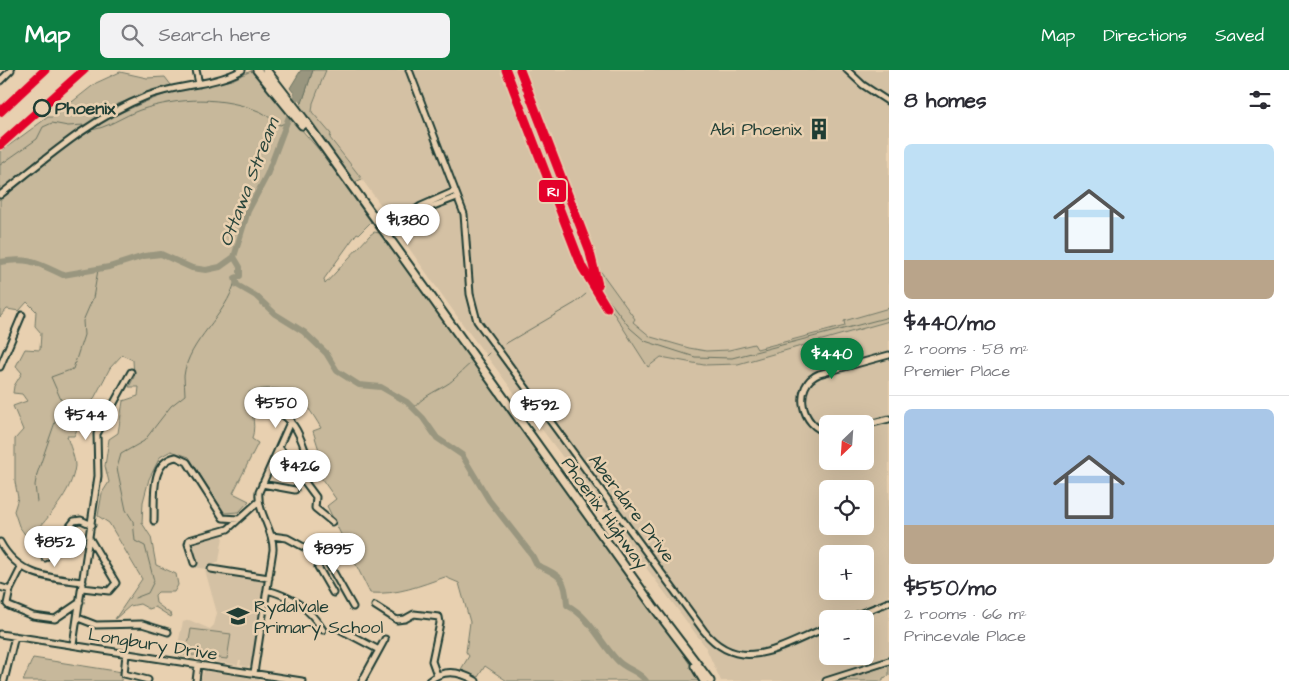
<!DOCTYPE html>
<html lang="en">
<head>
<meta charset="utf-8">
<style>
	:root { --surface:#fff; --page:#f2f2f3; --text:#2b2b33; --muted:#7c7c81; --line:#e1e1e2; --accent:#0b8043 }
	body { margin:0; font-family:"Architects Daughter",sans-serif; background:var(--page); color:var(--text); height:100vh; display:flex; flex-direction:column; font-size:19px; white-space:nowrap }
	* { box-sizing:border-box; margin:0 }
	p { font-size:16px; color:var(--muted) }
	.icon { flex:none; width:28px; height:28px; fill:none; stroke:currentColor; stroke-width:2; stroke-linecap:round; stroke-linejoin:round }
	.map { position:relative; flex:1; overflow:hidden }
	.sheet { display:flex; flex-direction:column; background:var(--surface); width:400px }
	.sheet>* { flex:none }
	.needle { width:32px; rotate:205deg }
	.fabs { position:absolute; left:819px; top:345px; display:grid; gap:10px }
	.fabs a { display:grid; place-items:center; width:55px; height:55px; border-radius:8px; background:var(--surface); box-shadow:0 5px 20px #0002; font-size:25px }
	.price { position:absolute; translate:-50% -42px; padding:0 11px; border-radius:18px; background:#fff; color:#222; font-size:16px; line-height:32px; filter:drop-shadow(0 1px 2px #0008) }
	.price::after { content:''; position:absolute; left:50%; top:30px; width:15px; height:11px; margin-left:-8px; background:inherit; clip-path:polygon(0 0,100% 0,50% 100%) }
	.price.active { background:var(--accent); color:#fff }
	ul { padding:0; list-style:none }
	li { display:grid; align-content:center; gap:10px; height:265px; padding:0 15px }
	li+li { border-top:1px solid var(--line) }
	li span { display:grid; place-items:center; height:155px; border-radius:8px; color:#555 }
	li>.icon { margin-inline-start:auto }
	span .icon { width:90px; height:90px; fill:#fffc; stroke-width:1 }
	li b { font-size:21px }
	h2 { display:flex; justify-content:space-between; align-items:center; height:60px; padding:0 15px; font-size:21px }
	header { display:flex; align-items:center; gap:30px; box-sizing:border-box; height:70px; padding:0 25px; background:var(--accent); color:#fff }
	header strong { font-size:24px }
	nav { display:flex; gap:28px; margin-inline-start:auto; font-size:18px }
	.search { width:350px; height:45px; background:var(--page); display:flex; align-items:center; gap:12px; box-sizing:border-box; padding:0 18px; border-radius:8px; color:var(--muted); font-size:19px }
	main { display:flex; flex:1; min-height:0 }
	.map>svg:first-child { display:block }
</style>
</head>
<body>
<header>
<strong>Map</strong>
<div class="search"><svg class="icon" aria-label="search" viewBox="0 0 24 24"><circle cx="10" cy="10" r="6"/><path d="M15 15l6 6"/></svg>Search here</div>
<nav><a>Map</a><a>Directions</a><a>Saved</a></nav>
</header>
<main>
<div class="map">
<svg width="889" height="611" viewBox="0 0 889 611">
	<rect width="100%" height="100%" fill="#e8d0b0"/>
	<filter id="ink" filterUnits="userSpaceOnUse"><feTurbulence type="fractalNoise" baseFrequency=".02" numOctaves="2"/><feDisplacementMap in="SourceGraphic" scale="10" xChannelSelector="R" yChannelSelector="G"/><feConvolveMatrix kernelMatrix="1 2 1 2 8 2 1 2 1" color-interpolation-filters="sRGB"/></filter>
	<g filter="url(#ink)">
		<path fill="#d4c1a4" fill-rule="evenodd" d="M326 0H889V588L819 611H721L705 576 464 256 406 174V156L398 145 386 142 312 42 313 33ZM828 354H865V391H828ZM828 419H865V456H828ZM828 484H865V521H828ZM828 549H865V586H828Z
			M224 461 219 491 210 499 197 498 191 472Z
			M205 500 261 508 265 512 253 594 247 597 240 595 241 590H239L238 595 175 586 183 552 189 550 210 559 214 555 217 543Z
			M204 601 259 609 260 611H200Z"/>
		<path fill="#c7b89b" stroke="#737a68" d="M313 0H326L313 33 312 42 331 64 330 68 362 109 353 113 300 38Z
			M251 1 320 81 371 152 359 164 357 163 324 209 325 214 370 165 374 162 380 163 648 532 701 611H507L485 596 478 607 460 601 469 586 466 582 470 552 459 513 445 507C419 516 398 525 370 523L327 436 336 429 305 385 319 380 313 361 321 358C303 326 287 311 249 322 250 341 257 351 252 369L258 373 233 423 249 431 239 442 224 443 189 387 171 381 160 387 149 409 143 432 142 453 151 467 156 495 176 504 178 515 174 522H158L155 525 156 533 172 545 171 547 155 537 149 539 140 534 130 536 115 549 142 509 109 453 98 446 102 423 109 412 105 396 109 369 118 363 123 331 138 326 139 317H129L134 307 133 290 122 285 110 298 88 340 80 335 81 351 74 366H67C69 374 75 387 75 396 72 423 48 446 33 466H26L19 456 14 441 18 428 15 412V369L23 360 13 336 27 331 22 324 13 323 14 316 22 303 16 296 25 279 40 280 41 263 35 256 36 241 27 232 19 241 7 239 0 247V82L48 47H53L96 13 120 2 147 8 165 7 171 15 118 34 76 61 84 65 111 47 145 32 174 21 232 10Z
			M596 195 635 249 633 252 651 267 689 278 706 281 729 280 754 274 757 279 845 256 844 251 889 238V251L738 294 704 295 661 287 648 297 602 225Z
			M191 559 231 564 227 589 184 584 185 575 189 571Z
			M33 588 122 602 121 611H23Z
			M889 595V606L883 608V611H839Z"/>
		<path fill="#99967f" stroke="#687261" d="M301 0H313L302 33 290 18Z"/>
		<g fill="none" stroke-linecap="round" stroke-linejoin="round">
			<path stroke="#687261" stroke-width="1" d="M90 60C106 59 123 46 140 40 179 27 223 26 261 42 268 45 273 52 280 55L285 53
				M0 95 37 69 43 57 52 53 68 56 84 55
				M604 224 630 258 645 271 695 287 732 288 889 247
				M505 274 575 233 586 224
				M486 286 489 283
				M413 339C423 326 433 323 446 315 455 310 462 300 470 294
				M37 432 35 415 37 404 62 332 51 307 73 299 84 265 83 251 93 228 98 200
				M135 528 148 523 154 511 145 476 135 471 133 451 126 440 117 398 121 384 144 371 171 336 185 325C185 319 184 312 184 306 188 270 227 246 235 211"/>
			<path stroke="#99967f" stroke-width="6" d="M299 20 267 105 248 141 234 187 240 197V206L235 208 237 215 256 226 275 244 304 262 326 283 337 301 359 315 381 317 407 332 423 348 437 368 462 385 489 430 532 485 537 495C561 505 566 509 567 535 591 548 599 571 617 590 626 600 638 600 646 611
				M0 192C30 187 37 193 63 205L109 197 144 186 161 184 192 198 206 200 220 197 234 187"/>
			<g stroke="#1f3d34" stroke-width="9">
				<path id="minor" d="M196 0 199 14
					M409 0 464 144 470 224 477 251 704 561C741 607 784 574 828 557
					M847 0 863 15 889 32
					M0 11 11 0
					M0 125C47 88 91 48 147 26 178 14 213 16 242 0
					M384 162 421 136 455 121
					M388 167 428 138 457 127
					M0 297 22 245
					M273 339C293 349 298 360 305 380
					M865 355 889 349
					M828 362C801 358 792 315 819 304L889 285
					M279 377 316 427 315 438 332 452
					M262 414 295 420
					M154 451C155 430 149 392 176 387L187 392 223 448 239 449
					M272 466 287 468 326 489 353 537
					M0 472C18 506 49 508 83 512
					M45 488 74 451 81 450 92 455
					M194 493 188 474 189 470 228 459 258 432
					M318 497 333 523
					M21 498 10 520 7 534 9 536 33 546 55 549 80 532
					M211 499 269 508
					M0 517 10 520
					M82 518 109 521 116 513 90 469
					M267 520C293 527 309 538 323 560
					M375 536 397 550 405 549 414 544 439 547 440 553 432 591 437 605
					M78 548 96 555 142 554 168 562
					M847 549 889 532
					M341 560 379 580
					M0 564 302 611
					M73 575 98 406 97 364 131 302
					M126 584 124 604 148 610
					M254 603 273 480C274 460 257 443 259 422L291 350
					M4 611 15 566
					M196 611 198 595
					M362 611 385 569
					M429 611C444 598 461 602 476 611
					M826 611 889 591"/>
			</g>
			<g stroke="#1f3d34" stroke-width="11">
				<path id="major" d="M257 0 302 55
					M266 0 303 48 653 536 710 611
					M695 596 704 611"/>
			</g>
			<use href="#minor" stroke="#e8d0b0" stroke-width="5"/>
			<use href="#major" stroke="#e8d0b0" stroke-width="7"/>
			<path stroke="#1f3d34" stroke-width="1" stroke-dasharray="8 4" stroke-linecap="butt" d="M506 0 582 197 607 238
				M520 0 589 179 598 215
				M0 42 45 0
				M0 75 84 0"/>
			<g stroke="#e8d0b0" stroke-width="12">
				<path id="rail-1" d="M506 0 582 197 607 238
					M520 0 589 179 598 215
					M0 42 45 0
					M0 75 84 0"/>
			</g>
			<use href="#rail-1" stroke="#e4002b" stroke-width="9"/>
		</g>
	</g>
	<defs>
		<g id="building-bare" transform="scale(1.725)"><path d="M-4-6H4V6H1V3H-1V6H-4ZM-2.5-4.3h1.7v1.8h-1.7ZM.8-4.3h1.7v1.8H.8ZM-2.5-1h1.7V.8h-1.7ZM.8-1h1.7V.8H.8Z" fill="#1f3d34" stroke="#e8d0b0" stroke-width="2.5" paint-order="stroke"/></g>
		<g id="school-bare" transform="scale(1.725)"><path d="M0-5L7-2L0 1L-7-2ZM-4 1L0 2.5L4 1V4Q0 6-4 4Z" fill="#1f3d34" stroke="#e8d0b0" stroke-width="2.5" paint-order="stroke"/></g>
	</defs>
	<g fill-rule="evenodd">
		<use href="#building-bare" x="819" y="59"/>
		<use href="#school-bare" x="238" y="546"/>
	</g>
	<circle fill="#e8d0b0" stroke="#1f3d34" stroke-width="2.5" cx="42" cy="38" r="8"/>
	<g text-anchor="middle" stroke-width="5" stroke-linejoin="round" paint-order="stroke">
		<g font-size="18" font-weight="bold" fill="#1f3d34" stroke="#e8d0b0" text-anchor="start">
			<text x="55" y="44">Phoenix</text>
		</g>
		<g font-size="18" fill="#1f3d34" stroke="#e8d0b0" text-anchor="end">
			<text x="802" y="65">Abi Phoenix</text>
			<text x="254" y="542" text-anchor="start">Rydalvale<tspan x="254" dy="21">Primary School</tspan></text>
		</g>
		<g font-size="18" fill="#1f3d34" stroke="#e8d0b0">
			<text transform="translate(632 438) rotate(53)" y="6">Aberdare Drive</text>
			<text transform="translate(605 443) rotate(54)" y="6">Phoenix Highway</text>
			<text transform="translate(153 574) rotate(9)" y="6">Longbury Drive</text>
		</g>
		<g font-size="19" font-style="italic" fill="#2b463c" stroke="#e8d0b0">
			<text transform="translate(248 112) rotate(-69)" y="7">Ottawa Stream</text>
		</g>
	</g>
	<rect stroke="#e8d0b0" stroke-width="2" x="538" y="109" width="29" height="24" rx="5" fill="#e4002b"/>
	<g font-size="14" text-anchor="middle" font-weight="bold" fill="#fff">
		<text x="553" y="126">R1</text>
	</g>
</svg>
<div class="fabs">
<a><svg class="needle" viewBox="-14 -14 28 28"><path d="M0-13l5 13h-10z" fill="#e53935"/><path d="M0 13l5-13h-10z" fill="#7c7c81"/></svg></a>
<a><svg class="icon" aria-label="locate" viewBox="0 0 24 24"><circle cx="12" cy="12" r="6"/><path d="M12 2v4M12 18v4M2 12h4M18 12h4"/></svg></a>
<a>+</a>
<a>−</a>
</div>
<b class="price" style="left:408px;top:176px">$1,380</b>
<b class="price active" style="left:832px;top:310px">$440</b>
<b class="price" style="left:276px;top:359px">$550</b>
<b class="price" style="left:540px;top:361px">$592</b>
<b class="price" style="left:86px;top:371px">$544</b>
<b class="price" style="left:300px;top:422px">$426</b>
<b class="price" style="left:55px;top:498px">$852</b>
<b class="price" style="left:334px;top:505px">$895</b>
</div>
<section class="sheet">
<h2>8 homes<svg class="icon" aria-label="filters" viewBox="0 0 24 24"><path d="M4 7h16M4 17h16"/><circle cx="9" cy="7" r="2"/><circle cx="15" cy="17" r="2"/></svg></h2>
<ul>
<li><span style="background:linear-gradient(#bfe0f5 75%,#b9a48a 0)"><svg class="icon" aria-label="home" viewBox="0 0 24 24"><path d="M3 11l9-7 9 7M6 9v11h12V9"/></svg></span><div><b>$440/mo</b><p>2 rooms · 58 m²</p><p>Premier Place</p></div></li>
<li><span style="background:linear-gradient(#a9c7e8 75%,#b9a48a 0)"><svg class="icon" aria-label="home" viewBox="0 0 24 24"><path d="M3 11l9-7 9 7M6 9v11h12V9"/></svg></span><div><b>$550/mo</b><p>2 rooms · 66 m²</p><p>Princevale Place</p></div></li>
</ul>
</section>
</main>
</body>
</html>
